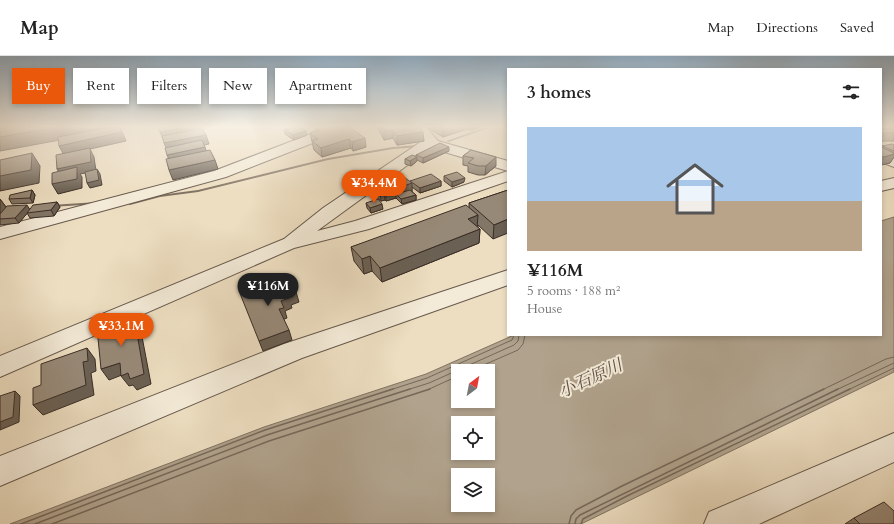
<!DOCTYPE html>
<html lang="en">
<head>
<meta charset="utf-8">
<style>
	:root { --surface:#fff; --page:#f6f6f6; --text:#222; --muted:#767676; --line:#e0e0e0; --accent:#ea580c }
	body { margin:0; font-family:Cardo,"Noto Serif JP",serif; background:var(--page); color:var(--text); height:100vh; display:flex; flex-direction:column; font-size:15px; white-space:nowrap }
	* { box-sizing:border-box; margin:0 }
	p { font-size:13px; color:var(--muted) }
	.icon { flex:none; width:22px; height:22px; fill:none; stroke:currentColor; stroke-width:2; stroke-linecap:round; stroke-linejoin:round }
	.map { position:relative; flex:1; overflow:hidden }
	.drawer { position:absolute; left:507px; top:12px; width:375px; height:268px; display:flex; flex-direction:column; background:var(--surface); border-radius:0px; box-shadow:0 2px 6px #0003 }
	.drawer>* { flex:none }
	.hud { position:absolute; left:12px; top:12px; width:380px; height:36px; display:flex; gap:8px }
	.needle { width:26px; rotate:32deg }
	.controls { position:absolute; left:451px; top:308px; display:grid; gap:8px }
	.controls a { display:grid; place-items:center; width:44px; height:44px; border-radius:0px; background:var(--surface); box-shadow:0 2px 6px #0003; font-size:20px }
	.price { position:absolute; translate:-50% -34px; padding:0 9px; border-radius:14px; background:var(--accent); color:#fff; font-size:13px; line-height:26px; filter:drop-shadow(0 1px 2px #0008) }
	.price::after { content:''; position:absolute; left:50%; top:24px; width:12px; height:9px; margin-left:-6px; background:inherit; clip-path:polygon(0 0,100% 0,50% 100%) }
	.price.selected { background:#222; color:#fff }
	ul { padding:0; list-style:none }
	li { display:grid; align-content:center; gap:8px; height:212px; padding:0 20px }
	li+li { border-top:1px solid var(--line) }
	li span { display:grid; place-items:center; height:124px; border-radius:0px; color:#555 }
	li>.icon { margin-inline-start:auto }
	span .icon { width:72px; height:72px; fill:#fffc; stroke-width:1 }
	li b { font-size:17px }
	h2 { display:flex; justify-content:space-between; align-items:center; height:48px; padding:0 20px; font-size:17px }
	.tag { padding:0 14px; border-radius:0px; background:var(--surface); box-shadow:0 2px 6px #0003; font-size:14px; line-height:36px }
	.tag.selected { background:var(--accent); color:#fff }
	header { display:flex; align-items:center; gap:24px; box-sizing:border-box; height:56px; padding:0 20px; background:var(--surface); border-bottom:1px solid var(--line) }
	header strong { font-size:19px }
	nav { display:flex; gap:22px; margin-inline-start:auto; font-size:14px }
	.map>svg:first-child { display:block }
</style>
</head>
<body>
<header>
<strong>Map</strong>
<nav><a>Map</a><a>Directions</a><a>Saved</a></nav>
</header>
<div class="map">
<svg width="894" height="468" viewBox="0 0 894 468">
	<rect width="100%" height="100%" fill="#eddec1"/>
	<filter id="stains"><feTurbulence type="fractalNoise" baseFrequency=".005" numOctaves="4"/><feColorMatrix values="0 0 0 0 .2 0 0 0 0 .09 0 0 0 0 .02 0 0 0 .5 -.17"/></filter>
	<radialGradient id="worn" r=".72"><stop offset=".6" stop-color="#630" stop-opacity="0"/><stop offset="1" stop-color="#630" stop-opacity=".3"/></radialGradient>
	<path fill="#b0a28c" stroke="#817363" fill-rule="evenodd" d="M894 161V316L581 468H10L264 371 426 318 514 279H881V165ZM458 315H488V345H458ZM458 367H488V397H458ZM458 419H488V449H458Z"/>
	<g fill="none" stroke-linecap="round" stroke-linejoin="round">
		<path stroke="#756859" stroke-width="1" d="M470 315 518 294 523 288 525 279
			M390 334 427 322 512 284 514 279
			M407 334 429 327 514 289 518 285 519 279
			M427 334 458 320
			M822 334 886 303 894 301
			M836 334 894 307
			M848 334 894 312"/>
		<path stroke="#756859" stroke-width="1.5" d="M21 468 265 374 393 333
			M35 468 267 379 410 333
			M52 468 269 385 430 333
			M569 468 571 460 576 454 622 430 824 333
			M575 468 576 463 580 459 838 333
			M581 468 583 463 627 440 850 333"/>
		<path fill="#817363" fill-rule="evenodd" d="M486 71H491L449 86 446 85Z
			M419 89 421 90 420 91 393 93 328 104 198 136 160 141 130 149 128 148V147L160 139 198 134 328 102 393 91Z
			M97 146 99 147V148L51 151 49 150 51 149Z"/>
		<g stroke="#67594d" stroke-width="2">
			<path id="minor" d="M329 71H348L346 74 226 121 0 183V171L214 115Z
				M412 71H426L438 85 508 105V115L431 92 317 175 355 165 508 115V125L369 173 294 192 0 321V300L284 183 323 152 422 85Z
				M881 95 894 100V111L881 106Z
				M894 122V132L881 135V125Z
				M508 214V229L302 302 0 430V400L284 288Z
				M894 377V406L759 468H704L709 456Z"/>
		</g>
		<use href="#minor" fill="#f3ead7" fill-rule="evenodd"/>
	</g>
	<path fill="#827666" stroke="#3a2d26" d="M319 71 366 91 353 95 351 92 322 101 314 94 310 77 316 75V72Z
		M377 71H419L424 85 397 89 393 82 384 84Z
		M426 71H481L471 74 467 73 443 81Z
		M881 71H894V85H882L881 87Z
		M284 74 307 79 294 84 285 78Z
		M894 89V101L890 107 881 109V91L882 90Z
		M471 94 496 110 485 119H478L468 116V110L463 109V100Z
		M449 95 423 107 417 104V105L411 110 405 108V103L416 100V99Z
		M395 119 410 126V125H441V130L420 137 412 131V136L416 139V144L402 148 396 142 386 145 385 144 381 145 373 138 371 128 385 123V121Z
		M444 120 464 126 452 131 444 125Z
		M32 134 35 139 33 147 12 148 9 143Z
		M508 134 493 183 478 169V171L480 173 479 187 382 226 372 215 364 218 354 205 351 191 469 152V147Z
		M0 143 6 151 30 153 57 146 60 151 54 160 30 162 27 157 19 167 0 169Z
		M366 147 383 153 371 157 367 152Z
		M854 462 894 468H845Z"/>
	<path fill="#6a6053" stroke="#3a2d26" d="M59 71H120L126 85 90 93 94 101 96 115 80 118 82 121V132L58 138 52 128 62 122 57 113 64 99 59 90 120 73 0 95V73Z
		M188 71H201L203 77 164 85 160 76Z
		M443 71H467V73L443 81Z
		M471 71H481L471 74Z
		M886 71H894V74L883 75Z
		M393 74V82L384 84V75Z
		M306 75 307 79 294 84 293 79Z
		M423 76 424 85 397 89V80Z
		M206 79 209 88 168 96 164 87Z
		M365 82 366 91 353 95 352 86Z
		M349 83 351 92 322 101 321 92Z
		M205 91 208 100 171 108 167 99Z
		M449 91V95L423 107V102Z
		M32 97 40 110 39 127 0 135V120Z
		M894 98V101L890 107 881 109V105L884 101Z
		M417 101V105L411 110 410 105Z
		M496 101V110L485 119 486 110Z
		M215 104 218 113 173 124 169 114Z
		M97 113 100 118 102 129 90 132 87 127Z
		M465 122 464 126 452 131V126Z
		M441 125V130L420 137V132Z
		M412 127V137L396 138V142L386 145V136Z
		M32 134 35 139 33 147 30 142Z
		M384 134 385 144 381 145 380 136Z
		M416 139V144L402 148 401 143Z
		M0 143 9 155 0 163Z
		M57 146 60 151 54 160 51 154Z
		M382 148 383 153 371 157 370 152Z
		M27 149 30 154 19 167 15 162Z
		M478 159 477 173 468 163Z
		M508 163V177L493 183 494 169Z
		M480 173 479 187 382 226 380 212Z
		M370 200 372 215 364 218 362 203Z
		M296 236 299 246 291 249 292 252 285 255 287 262 282 264 279 253 281 245 288 239Z
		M134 260 140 270 151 328 137 334 133 329 129 330 121 320Z
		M289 274 292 284 263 295 259 285Z
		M87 292 95 303 96 315 91 317 94 339 43 359 33 349Z
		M120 307 127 317 109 324 101 313Z
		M15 335 20 340 19 366 0 374V366Z"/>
	<path fill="#978977" stroke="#3a2d26" d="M7 71H59L0 81V72Z
		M110 71H119L122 76 59 90 58 81Z
		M158 71H188L160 76Z
		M293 71H299L306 75 293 79 284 74Z
		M319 71H349L365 82 352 86 349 83 321 92 312 85 318 83 310 77 319 74 316 72Z
		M381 71H419L423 76 397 80 393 74 384 75Z
		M202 72 206 79 164 87 162 80Z
		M881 73H894V77H881Z
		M881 77 885 80H881Z
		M202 84 205 91 167 99 165 92Z
		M440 87 449 91 423 102 416 99Z
		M892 88 894 89V95L882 90Z
		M881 91 894 97V98L884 101 881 100Z
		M90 92 91 106 57 113 56 99Z
		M210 94 215 104 169 114 166 103Z
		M471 94 496 101 486 110H478L468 107 474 102 463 100Z
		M32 97 31 114 0 120V104Z
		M412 99 417 101 410 105 405 103Z
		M77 111V123L52 128V117Z
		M97 113 99 124 87 127 85 116Z
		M457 116 465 122 452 126 444 120Z
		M394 118 395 119 387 122 385 121Z
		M400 118 412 127 386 136 384 134 380 136 371 128Z
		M431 118 441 125 420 132 410 125Z
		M32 134 30 142 9 143 10 139Z
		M410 134 416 139 401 143 396 138Z
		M508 134V163L494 169 469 147Z
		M378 143 382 148 370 152 366 147Z
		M57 146 51 154 27 157 33 149Z
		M27 149 15 162 0 163V158L7 150Z
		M466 149 478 159 468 163 480 173 380 212 370 200 362 203 351 191Z
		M288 220 296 236 288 239 289 242 281 245 284 252 279 253 289 274 259 285 239 235Z
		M134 260 144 318 130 323 128 317 121 320 120 307 101 313 97 272Z
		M87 292 88 305 83 306 86 329 33 349V332L41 329V308Z
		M15 335 13 361 0 366V340Z
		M884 446 894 455V468H860L854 462Z"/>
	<linearGradient id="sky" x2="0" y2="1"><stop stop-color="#91adc3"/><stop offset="0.52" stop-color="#f7f0e3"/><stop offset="1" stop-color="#f7f0e3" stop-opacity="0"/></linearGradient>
	<rect width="894" height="136" fill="url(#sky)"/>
	<g text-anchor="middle" stroke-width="4" stroke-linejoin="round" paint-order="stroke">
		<g font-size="17" font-style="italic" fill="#5d5045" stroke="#f3ead7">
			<text transform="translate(590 322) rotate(-25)" y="6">小石原川</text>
		</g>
	</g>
	<rect width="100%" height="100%" filter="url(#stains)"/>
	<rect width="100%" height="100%" fill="url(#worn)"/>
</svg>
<div class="controls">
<a><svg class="needle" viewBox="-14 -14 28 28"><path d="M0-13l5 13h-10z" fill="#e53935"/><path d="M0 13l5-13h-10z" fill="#767676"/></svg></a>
<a><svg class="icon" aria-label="locate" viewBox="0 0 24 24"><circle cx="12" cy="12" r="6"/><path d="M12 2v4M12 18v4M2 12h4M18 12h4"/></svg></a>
<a><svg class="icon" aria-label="layers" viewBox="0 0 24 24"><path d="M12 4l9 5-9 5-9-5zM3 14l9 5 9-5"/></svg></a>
</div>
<b class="price" style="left:374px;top:148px">¥34.4M</b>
<b class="price selected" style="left:268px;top:251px">¥116M</b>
<b class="price" style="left:121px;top:291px">¥33.1M</b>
<div class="hud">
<a class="tag selected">Buy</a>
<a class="tag">Rent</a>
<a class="tag">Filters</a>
<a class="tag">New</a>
<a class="tag">Apartment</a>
</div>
<section class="drawer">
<h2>3 homes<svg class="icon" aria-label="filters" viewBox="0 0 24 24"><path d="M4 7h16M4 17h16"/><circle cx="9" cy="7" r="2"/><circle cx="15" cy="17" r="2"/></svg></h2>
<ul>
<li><span style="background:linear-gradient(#a9c7e8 60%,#b9a48a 0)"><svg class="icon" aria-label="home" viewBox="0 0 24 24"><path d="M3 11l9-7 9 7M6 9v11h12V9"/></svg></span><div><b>¥116M</b><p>5 rooms · 188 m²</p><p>House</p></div></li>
</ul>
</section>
</div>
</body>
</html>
